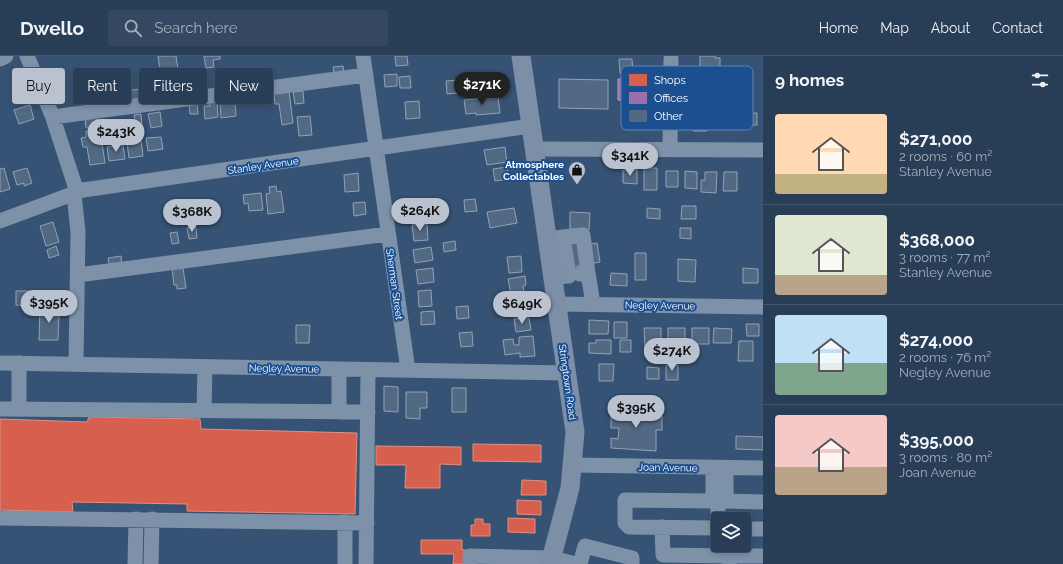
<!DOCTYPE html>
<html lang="en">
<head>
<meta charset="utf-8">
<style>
	:root { --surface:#283e57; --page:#344961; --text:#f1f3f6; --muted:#a5aeba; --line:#44576d; --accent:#b9c2ce }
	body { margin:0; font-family:Raleway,sans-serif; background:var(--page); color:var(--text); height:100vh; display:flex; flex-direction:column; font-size:15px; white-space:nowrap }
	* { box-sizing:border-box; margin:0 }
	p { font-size:13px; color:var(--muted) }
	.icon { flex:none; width:22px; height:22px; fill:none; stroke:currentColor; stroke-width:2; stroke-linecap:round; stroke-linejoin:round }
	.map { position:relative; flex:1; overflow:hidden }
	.sheet { display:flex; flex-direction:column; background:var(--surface); width:300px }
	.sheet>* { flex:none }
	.top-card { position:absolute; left:12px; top:12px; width:380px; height:36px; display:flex; gap:8px }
	.buttons { position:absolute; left:711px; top:456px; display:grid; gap:8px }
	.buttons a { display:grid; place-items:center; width:40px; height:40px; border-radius:4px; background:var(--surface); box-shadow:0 2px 6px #0003,0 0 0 1px var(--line); font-size:20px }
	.price { position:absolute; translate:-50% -34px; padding:0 9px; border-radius:14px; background:var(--accent); color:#111; font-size:13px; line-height:26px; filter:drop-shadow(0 1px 2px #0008) }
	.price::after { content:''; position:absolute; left:50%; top:24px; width:12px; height:9px; margin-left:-6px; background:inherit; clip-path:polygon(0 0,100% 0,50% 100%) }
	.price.on { background:#222; color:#fff }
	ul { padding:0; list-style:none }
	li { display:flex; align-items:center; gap:12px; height:100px; padding:0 12px }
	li+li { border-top:1px solid var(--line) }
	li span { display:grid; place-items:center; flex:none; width:112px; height:80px; border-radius:4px; color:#555 }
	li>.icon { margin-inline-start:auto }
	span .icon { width:48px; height:48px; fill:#fffc; stroke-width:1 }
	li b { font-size:17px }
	h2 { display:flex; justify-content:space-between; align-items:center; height:48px; padding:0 12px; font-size:17px }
	.pill { padding:0 14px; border-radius:4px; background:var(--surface); box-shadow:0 2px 6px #0003,0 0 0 1px var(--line); font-size:14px; line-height:36px }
	.pill.on { background:var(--accent); color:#111 }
	header { display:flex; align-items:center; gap:24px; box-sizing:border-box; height:56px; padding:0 20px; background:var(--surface); border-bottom:1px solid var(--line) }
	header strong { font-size:19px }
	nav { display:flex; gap:22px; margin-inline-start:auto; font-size:14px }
	.search { width:280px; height:36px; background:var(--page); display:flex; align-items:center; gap:10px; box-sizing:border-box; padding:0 14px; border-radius:4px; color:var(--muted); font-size:15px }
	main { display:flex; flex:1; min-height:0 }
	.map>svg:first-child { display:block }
</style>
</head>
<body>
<header>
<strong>Dwello</strong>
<div class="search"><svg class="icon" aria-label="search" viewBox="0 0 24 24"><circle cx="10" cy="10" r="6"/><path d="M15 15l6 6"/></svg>Search here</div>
<nav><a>Home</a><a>Map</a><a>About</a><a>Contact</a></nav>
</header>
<main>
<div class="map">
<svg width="763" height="508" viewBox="0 0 763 508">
	<rect width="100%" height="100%" fill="#365274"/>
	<path fill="#d6604d" stroke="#e29082" d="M89 361 200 363 201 373 357 377 355 458 187 455V448L72 446 73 456 0 454V363L87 366Z
		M473 388 541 389V406L473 405Z
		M376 390 461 391V409L440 408V432H405L406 409H376Z
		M522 424 546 425V439H521Z
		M517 444 541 445V459L517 458Z
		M508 462 535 463V477L508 476Z
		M475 463H483V468H490V480H471V469H475Z
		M421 484H462V494H466V508H453L454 498H421Z"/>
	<path fill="#9970ab" stroke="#b89bc4" d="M618 23 653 24V45L618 44Z"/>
	<path fill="#526984" stroke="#92a2b6" d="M158 0H176L178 13 160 15Z
		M204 0H220V3L213 4 214 11 206 12Z
		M395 0H407L408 9 396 10Z
		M700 0H715V2H720V11H700Z
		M619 3H632L633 17H620Z
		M343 10 344 18 334 19 333 11Z
		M397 18V30L385 31 384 19Z
		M250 19 252 31 240 33 239 21Z
		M410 20 411 32H400L399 21Z
		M494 22 497 38 476 40 474 25Z
		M559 23 608 24V53L559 52Z
		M458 24 459 37 447 38 446 25Z
		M198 27V38H187V28Z
		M139 33 141 45 129 47 128 35Z
		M289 35 293 67 282 69 279 48H275L274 37Z
		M303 35 304 47 295 48 293 36Z
		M498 41 500 57 476 59V57L466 58 464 44Z
		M217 45 218 61 205 63 204 50H210L209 46Z
		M419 45 420 62 406 63 405 46Z
		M235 46 236 60 221 62 220 47Z
		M189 47H197L198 58H190Z
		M30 49 34 63 19 68 14 54Z
		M160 56 162 70 151 72 148 58Z
		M710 57V67L706 68 707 75H693L692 58Z
		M746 57H757V69H746Z
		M141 58 142 70 136 71 134 59Z
		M310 60 312 79 299 80 297 61Z
		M96 61 97 71 86 72 85 63Z
		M123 68 125 78 117 79 115 69Z
		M100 73 105 107 90 109 87 91H83L81 82 86 81V75Z
		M161 81 163 93 148 95 146 82Z
		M141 84 143 100 129 102 127 86Z
		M123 89 125 103 109 105 107 91Z
		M505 91 507 106 487 109 484 94Z
		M507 111 509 123 495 125 493 113Z
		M4 112 10 133 0 136V113Z
		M27 112 32 127 24 130V127L17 129 13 116Z
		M644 112H657V134H644Z
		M623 114H637V128L623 127Z
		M666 115H678V131H666Z
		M685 115 697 116V133L685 132Z
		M705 116H717L716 137 701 136V124H705Z
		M724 116H737V135H723Z
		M358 117 359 135 345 136 344 119Z
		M276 130 277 136 281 135 284 156 268 158 266 138 270 137 269 131Z
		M261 137 263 154 249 155 248 147 244 148 243 139Z
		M475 143 477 155 465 156 464 144Z
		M365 146 366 158 354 160 353 147Z
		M426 146 428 163 410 164 408 148Z
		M188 147 190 161 176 163 175 148Z
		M682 150H696V163H681Z
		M514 152 517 167 490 172 487 156Z
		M647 152 660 153V163L647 162Z
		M570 156 590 157 589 174 570 173Z
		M53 166 59 186 46 190 40 170Z
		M427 168 428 184 414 185 412 169Z
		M196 171 197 182 189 183 187 172Z
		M680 172H691V183L680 182Z
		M177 176 179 187 172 188 170 177Z
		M455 185 456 194 444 196 443 187Z
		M582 186 585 209 572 211 569 188Z
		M597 187 600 206 589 208 586 189Z
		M56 190 59 199 49 202 47 194Z
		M431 191 433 204 415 207 413 194Z
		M635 197H646V224H635Z
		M121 200 122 212 110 213 108 202Z
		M521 200 522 216 509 217 507 201Z
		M678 203 696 204 695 226 678 225Z
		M183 212 186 232 177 233V229H174L172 213Z
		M433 212 434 226 418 228 416 214Z
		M743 212 758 213V227H743Z
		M611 217 627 218V230L610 229Z
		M525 220 526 229 523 230 524 236 511 238 508 223Z
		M431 234 432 250 419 251 418 235Z
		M16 235H30V250L16 249Z
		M527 243 528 255 511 257 510 245Z
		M468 250 469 262 457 263 456 251Z
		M40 251 55 252V259H59L58 284H39Z
		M434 255 435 268 421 269V256Z
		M529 262 531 274 516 276 514 263Z
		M589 264 609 265 608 278H589Z
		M614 266H627V282H614Z
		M746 268H759V280H747Z
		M296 269H310L309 287H296Z
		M644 272H661V291L645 292Z
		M668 272H685V292H675V288H668Z
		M692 272H709V288H692Z
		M714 272 732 273 731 287H713Z
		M472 276 473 290 461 291 459 277Z
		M533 280 535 300 520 301V297L505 299 503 284 513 283 514 289H519V281Z
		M596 284H611V298L589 297V287H596Z
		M620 284H631V296H620Z
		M739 285H753V305H738Z
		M599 308H614L613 325H599Z
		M666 309H678V324H666Z
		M647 311 659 312V323H647Z
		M384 330 398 331V356L384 355Z
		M452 332H466V356H452Z
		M406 336H427V352H420V363L406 362Z
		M642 345H651V359L662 360V374H656V395L611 392V382L618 383 619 372H611V354L641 355Z
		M736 380 763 381V394L736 393Z"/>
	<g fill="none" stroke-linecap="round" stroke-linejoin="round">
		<path stroke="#7d92a8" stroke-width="15" d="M27 0 52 59 77 136
			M363 0 408 314
			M0 3 6 0
			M53 61 366 19
			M535 93 763 94
			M670 93 671 3
			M74 138 78 176 76 307
			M0 165 83 134 531 70
			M563 181 583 179 588 217
			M548 183 563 181 569 220 553 221
			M580 218 588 217 593 248
			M78 219 388 178
			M557 248 763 251
			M0 307 567 317
			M19 307V353
			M339 313V356
			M0 353 368 356
			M204 354 205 311
			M573 409 763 412
			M713 412V445L625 444V467L629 471 718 472
			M726 412V445L763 446
			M0 462 367 467
			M718 463V445
			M662 471 663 499 730 500
			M744 473H763
			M717 500 718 476
			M135 508 136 463
			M151 508 152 463
			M345 508V466
			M366 508 368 314
			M470 508V500L552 502 576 508
			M580 508 585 490 632 502V508
			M729 508 730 500H763"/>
		<path stroke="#7d8ea7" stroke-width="19" d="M521 0 575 376 570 432 550 508"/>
	</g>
	<defs>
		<g id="shop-pin" transform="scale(0.9)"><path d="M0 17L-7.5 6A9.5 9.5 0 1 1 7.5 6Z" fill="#b9c2ce" stroke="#1b4f8f"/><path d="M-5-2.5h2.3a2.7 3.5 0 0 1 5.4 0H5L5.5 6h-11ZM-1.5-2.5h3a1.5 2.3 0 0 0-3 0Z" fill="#111"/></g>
	</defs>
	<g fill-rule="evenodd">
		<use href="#shop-pin" x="577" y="114"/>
	</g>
	<g text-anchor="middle" stroke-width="4" stroke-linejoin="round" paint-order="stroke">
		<g font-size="10" font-weight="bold" fill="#fff" stroke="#1b4f8f" text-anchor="end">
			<text x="564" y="112">Atmosphere<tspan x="564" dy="12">Collectables</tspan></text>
		</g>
		<g font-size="10" fill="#fff" stroke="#1b4f8f">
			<text transform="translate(263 109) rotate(-8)" y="4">Stanley Avenue</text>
			<text transform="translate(395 228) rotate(82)" y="4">Sherman Street</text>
			<text transform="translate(660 249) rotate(1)" y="4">Negley Avenue</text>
			<text transform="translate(284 312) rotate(1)" y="4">Negley Avenue</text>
			<text transform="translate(568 326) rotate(82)" y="4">Stringtown Road</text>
			<text transform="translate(668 411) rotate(1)" y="4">Joan Avenue</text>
		</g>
	</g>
	<rect x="621" y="10" width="132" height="64" rx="6" fill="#1b4f8f" stroke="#5f84b1" stroke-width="1"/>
	<rect x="629" y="18" width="18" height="12" fill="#d6604d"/>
	<rect x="629" y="36" width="18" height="12" fill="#9970ab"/>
	<rect x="629" y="54" width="18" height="12" fill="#526984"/>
	<g font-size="11" fill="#fff">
		<text x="654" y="28">Shops</text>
		<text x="654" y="46">Offices</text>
		<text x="654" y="64">Other</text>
	</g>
</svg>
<div class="buttons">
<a><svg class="icon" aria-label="layers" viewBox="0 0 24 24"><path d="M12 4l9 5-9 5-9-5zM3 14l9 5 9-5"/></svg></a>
</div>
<b class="price on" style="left:482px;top:50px">$271K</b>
<b class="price" style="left:116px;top:97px">$243K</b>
<b class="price" style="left:630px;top:121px">$341K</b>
<b class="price" style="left:420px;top:176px">$264K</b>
<b class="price" style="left:192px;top:177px">$368K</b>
<b class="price" style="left:49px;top:268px">$395K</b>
<b class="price" style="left:522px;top:269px">$649K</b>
<b class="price" style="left:672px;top:316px">$274K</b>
<b class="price" style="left:636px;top:373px">$395K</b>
<div class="top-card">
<a class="pill on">Buy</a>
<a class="pill">Rent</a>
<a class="pill">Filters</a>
<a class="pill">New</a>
</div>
</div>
<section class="sheet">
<h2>9 homes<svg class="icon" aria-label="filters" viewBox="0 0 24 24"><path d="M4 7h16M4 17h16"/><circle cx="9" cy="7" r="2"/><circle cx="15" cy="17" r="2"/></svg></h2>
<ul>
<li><span style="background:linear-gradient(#ffd9b3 75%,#c2b280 0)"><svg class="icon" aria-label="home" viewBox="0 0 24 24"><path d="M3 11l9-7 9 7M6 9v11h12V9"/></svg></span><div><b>$271,000</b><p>2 rooms · 60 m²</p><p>Stanley Avenue</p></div></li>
<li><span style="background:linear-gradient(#dfe7d0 75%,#b9a48a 0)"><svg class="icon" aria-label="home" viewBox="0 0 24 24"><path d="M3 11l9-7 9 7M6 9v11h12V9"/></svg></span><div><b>$368,000</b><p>3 rooms · 77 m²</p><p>Stanley Avenue</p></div></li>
<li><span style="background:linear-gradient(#bfe0f5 60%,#7fa58c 0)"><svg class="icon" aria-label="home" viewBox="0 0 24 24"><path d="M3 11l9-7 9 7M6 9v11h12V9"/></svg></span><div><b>$274,000</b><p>2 rooms · 76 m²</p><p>Negley Avenue</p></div></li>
<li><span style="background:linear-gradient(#f6c9c9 65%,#b9a48a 0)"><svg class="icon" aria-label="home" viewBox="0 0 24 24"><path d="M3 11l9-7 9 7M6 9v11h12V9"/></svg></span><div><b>$395,000</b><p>3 rooms · 80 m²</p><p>Joan Avenue</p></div></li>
</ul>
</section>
</main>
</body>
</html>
